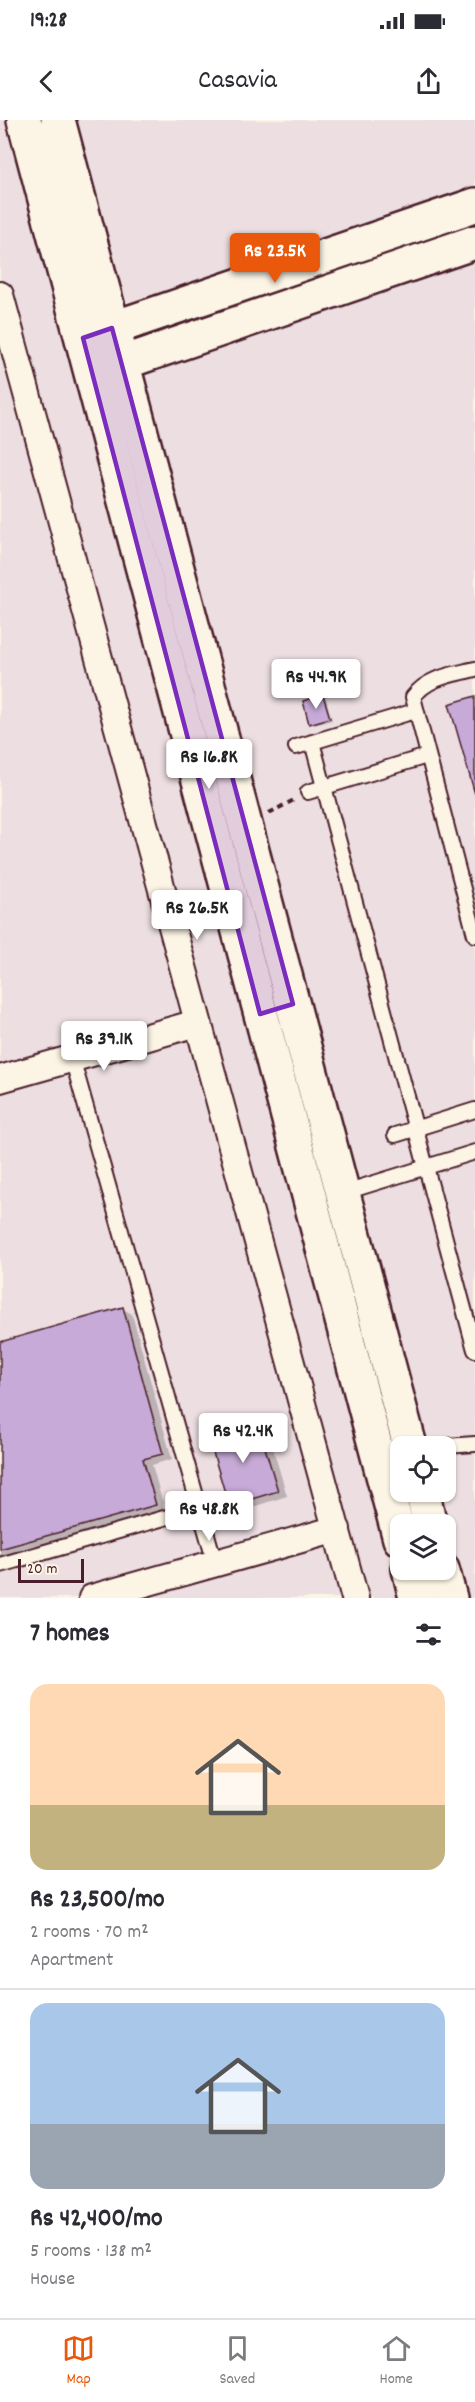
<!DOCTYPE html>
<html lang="en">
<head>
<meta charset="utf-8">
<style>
	:root { --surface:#fff; --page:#f2f2f3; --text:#2b2b33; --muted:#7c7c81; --line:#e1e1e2; --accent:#ea580c }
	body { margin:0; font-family:Dekko,sans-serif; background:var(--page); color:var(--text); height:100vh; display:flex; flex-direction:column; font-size:22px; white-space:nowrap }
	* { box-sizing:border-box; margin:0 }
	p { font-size:20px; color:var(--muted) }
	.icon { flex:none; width:33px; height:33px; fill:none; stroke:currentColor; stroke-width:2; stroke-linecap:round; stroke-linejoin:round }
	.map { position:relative; height:1478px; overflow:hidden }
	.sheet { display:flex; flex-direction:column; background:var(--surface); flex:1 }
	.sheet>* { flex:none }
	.fabs { position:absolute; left:390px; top:1316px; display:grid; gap:12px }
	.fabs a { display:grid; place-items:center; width:66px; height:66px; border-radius:12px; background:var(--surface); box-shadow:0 2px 4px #0004; font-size:30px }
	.scale { position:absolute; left:18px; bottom:15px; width:66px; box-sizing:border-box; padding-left:6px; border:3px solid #4a1f2b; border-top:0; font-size:16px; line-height:21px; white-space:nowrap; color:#4a1f2b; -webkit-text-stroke:4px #fcf5e5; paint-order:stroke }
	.price { position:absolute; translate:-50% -51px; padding:0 14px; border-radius:6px; background:#fff; color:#222; font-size:20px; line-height:39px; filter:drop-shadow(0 2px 3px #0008) }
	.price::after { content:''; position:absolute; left:50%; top:36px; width:18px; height:14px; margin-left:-9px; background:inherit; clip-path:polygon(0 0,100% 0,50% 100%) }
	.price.selected { background:var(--accent); color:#fff }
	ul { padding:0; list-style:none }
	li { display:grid; align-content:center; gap:12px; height:318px; padding:0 30px }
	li+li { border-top:2px solid var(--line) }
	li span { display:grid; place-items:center; height:186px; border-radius:18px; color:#555 }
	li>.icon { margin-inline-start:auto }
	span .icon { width:108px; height:108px; fill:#fffc; stroke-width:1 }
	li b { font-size:26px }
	h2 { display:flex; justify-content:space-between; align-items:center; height:72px; padding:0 30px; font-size:26px }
	.status { display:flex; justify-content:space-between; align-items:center; height:42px; padding:0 30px; background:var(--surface); direction:ltr }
	.status svg { height:16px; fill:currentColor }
	header { display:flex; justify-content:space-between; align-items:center; height:78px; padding:0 30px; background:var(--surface); font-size:27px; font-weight:600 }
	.menu { display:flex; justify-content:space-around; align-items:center; height:84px; border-top:2px solid var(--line); background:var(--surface); font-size:16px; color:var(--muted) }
	.menu a { display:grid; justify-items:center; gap:3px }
	.menu .selected { color:var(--accent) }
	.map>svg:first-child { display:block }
</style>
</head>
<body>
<div class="status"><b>19:28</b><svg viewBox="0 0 49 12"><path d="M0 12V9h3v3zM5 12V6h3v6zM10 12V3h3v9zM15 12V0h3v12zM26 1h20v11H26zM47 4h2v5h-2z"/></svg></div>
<header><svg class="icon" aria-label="back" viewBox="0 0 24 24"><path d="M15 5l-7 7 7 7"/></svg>Casavia<svg class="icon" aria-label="share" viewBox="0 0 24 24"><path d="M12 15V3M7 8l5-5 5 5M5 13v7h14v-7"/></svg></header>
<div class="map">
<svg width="475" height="1478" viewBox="0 0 475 1478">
	<rect width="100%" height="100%" fill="#fcf5e5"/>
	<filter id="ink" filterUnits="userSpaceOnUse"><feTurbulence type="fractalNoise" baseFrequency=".0167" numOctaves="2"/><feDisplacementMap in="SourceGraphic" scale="12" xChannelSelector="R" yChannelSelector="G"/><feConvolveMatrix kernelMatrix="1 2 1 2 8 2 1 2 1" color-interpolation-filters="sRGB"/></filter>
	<g filter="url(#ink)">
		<path fill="#ecdee1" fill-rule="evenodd" d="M0 0H475V1478H0ZM400 1326H446V1371H400ZM400 1404H446V1449H400Z"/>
		<path fill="#0003" d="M323 577 326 579 332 600 314 605 311 603Z
			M123 1189 132 1194 172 1339 152 1345 165 1391 0 1437V1224Z
			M257 1302 267 1308 287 1376 240 1391 230 1385Z"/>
		<path fill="#c7aad7" stroke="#4a1f2b" stroke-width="1.5" d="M323 575 330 598 309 604 303 581Z
			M475 576V674L449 584Z
			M475 576V674L449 584Z
			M123 1187 163 1334 143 1339 156 1385 0 1429V1222Z
			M257 1301 278 1371 229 1386 208 1316Z"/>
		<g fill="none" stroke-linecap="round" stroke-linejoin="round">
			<g stroke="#4a1f2b" stroke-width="18">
				<path id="lane" d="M475 549C451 555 428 557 413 577L475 815
					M312 622 475 1230
					M296 627 415 591
					M308 672 427 636
					M72 938 215 1443
					M395 1015 475 990
					M342 1073 475 1032
					M446 1326 475 1324
					M0 1445 199 1388"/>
			</g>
			<g stroke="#4a1f2b" stroke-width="30">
				<path id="street" d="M0 175 355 1478
					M0 959 197 903
					M92 1478 337 1409"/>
			</g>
			<g stroke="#4a1f2b" stroke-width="38">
				<path id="secondary" d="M24 0 400 1419
					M58 0 410 1326
					M93 215 475 85
					M102 250 475 122
					M422 1371 430 1404
					M409 1449 416 1478
					M442 1449 450 1478"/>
			</g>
			<path stroke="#4a1f2b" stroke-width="4" stroke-dasharray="6 4.5" stroke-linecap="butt" d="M269 693 294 680"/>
			<use href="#lane" stroke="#fcf5e5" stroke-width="14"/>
			<use href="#street" stroke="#fcf5e5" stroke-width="26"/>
			<use href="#secondary" stroke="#fcf5e5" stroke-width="33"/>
		</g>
	</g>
	<path fill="#7b2cbf" fill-opacity="0.2" stroke="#7b2cbf" stroke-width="4.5" stroke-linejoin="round" d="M112 208 293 884 260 894 83 218Z"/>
</svg>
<div class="fabs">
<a><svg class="icon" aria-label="locate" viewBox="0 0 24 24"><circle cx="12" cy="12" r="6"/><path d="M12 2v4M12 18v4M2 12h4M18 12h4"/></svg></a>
<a><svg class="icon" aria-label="layers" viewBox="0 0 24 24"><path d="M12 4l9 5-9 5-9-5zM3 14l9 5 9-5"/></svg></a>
</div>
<div class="scale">20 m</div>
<b class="price selected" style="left:275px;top:164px">Rs 23.5K</b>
<b class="price" style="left:316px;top:590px">Rs 44.9K</b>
<b class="price" style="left:209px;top:670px">Rs 16.8K</b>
<b class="price" style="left:197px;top:821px">Rs 26.5K</b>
<b class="price" style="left:104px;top:952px">Rs 39.1K</b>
<b class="price" style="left:243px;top:1344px">Rs 42.4K</b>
<b class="price" style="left:209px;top:1422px">Rs 48.8K</b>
</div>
<section class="sheet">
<h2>7 homes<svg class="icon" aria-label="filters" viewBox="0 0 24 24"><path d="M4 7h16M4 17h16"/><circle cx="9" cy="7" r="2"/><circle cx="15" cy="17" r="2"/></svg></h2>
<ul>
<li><span style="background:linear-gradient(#ffd9b3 65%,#c2b280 0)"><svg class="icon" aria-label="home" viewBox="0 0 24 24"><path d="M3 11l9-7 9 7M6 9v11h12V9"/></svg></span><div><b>Rs 23,500/mo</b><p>2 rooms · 70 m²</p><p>Apartment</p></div></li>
<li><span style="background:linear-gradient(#a9c7e8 65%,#9aa5b1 0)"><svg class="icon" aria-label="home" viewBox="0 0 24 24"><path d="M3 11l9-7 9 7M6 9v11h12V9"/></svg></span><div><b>Rs 42,400/mo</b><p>5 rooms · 138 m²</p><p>House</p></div></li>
</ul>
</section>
<nav class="menu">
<a class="selected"><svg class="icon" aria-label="map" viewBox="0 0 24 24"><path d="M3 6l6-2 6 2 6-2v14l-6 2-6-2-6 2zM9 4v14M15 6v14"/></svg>Map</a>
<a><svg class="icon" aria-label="saved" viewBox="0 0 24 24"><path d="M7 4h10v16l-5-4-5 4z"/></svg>Saved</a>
<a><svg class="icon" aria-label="home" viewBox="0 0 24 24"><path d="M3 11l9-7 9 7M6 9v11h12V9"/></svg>Home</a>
</nav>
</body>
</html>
